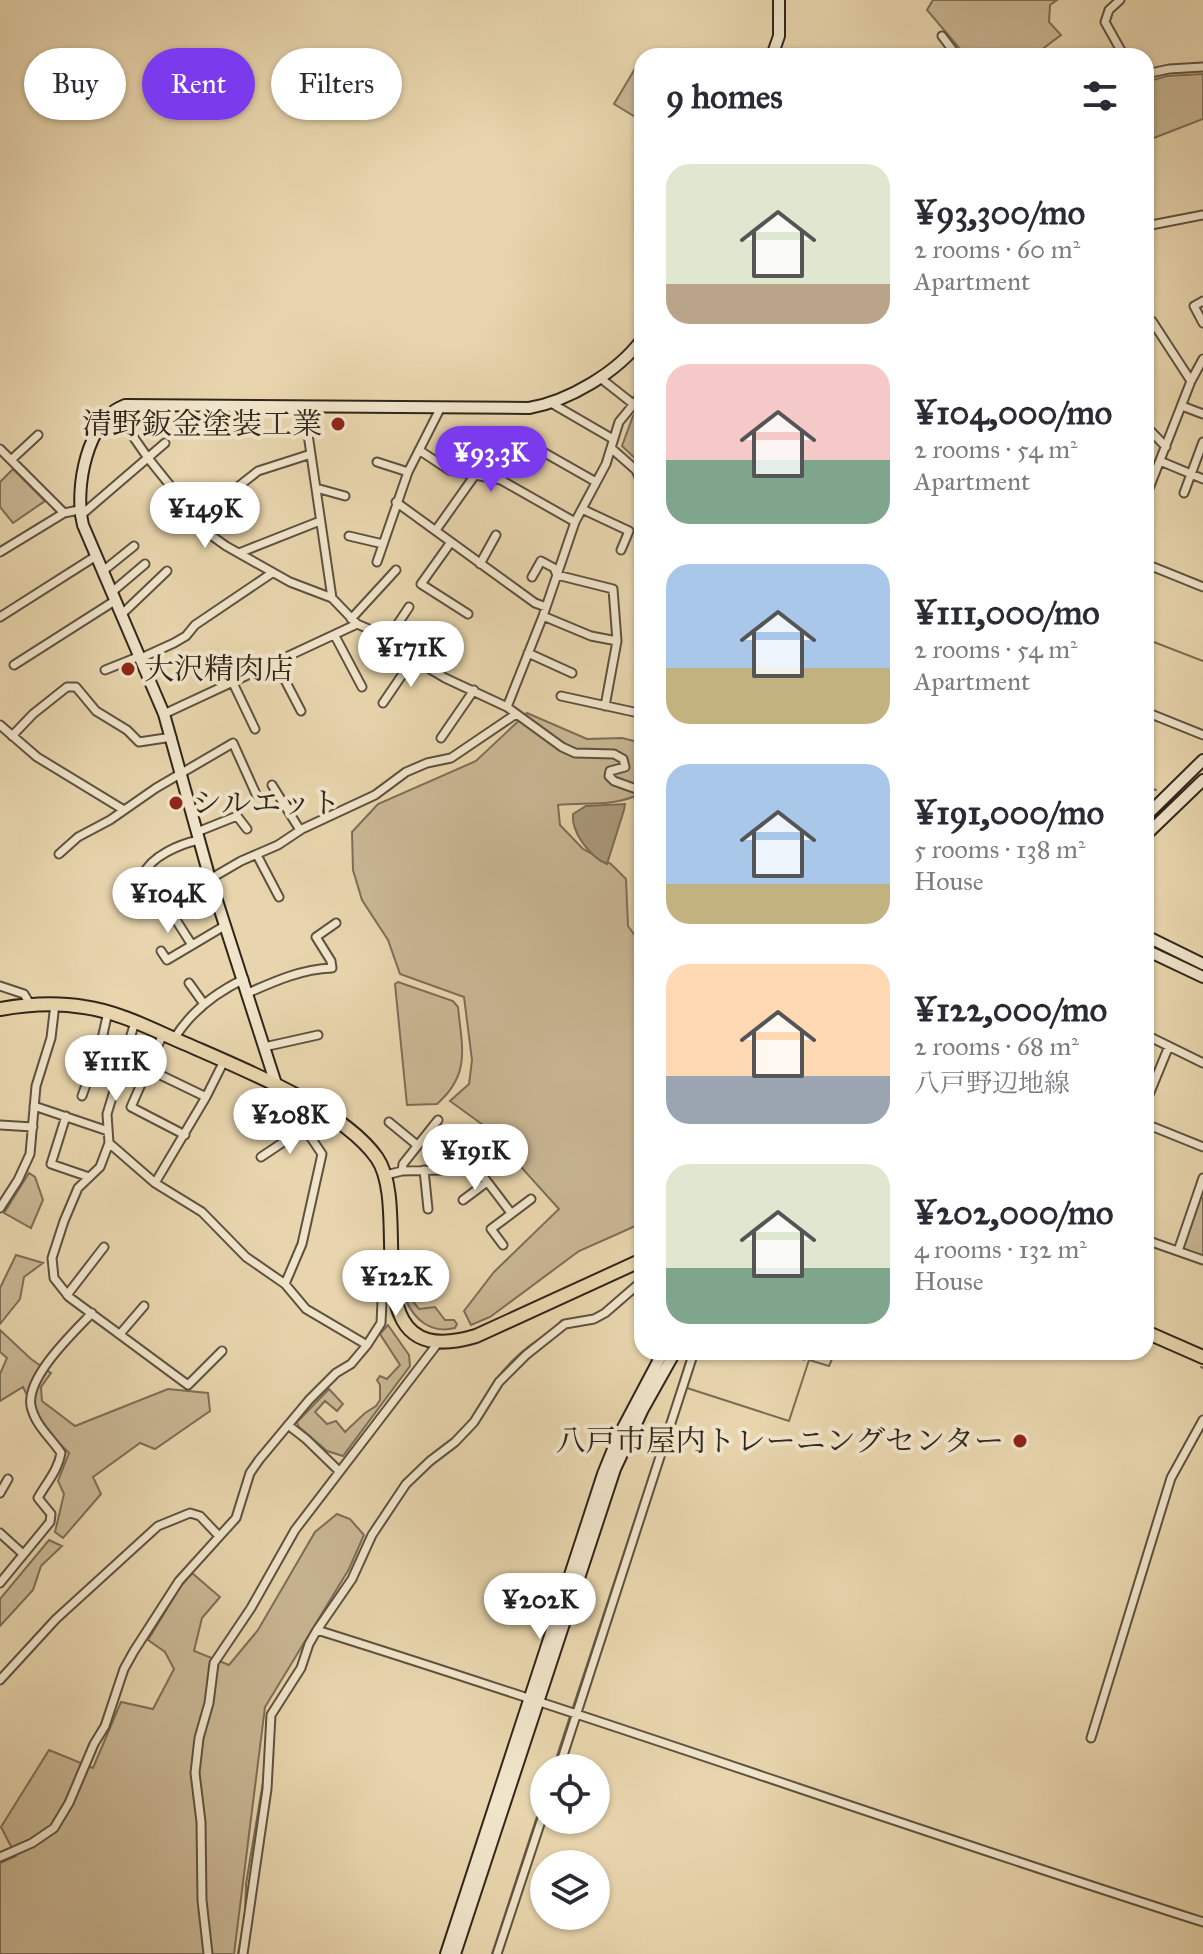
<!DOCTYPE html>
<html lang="en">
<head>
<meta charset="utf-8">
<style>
	:root { --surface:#fff; --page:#f2f2f3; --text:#2b2b33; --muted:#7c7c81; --accent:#7c3aed }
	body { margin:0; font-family:"IM FELL Great Primer","Noto Serif JP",serif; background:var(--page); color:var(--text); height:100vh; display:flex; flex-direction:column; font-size:30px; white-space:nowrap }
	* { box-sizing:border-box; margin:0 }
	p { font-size:26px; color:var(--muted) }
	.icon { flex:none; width:44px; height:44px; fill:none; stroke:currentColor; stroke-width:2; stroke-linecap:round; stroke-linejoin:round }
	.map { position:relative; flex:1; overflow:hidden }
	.side { position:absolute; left:634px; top:48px; width:520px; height:1312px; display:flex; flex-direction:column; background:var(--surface); border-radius:24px; box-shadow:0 2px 6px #0004 }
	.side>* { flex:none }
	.banner { position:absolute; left:24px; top:48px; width:490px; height:72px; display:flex; gap:16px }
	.fabs { position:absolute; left:530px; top:1754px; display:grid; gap:16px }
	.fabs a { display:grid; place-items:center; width:80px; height:80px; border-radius:50%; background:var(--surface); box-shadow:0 2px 6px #0004; font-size:40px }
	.price { position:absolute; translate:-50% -68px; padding:0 18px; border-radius:28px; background:#fff; color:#222; font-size:26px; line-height:52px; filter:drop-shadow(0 2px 4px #0008) }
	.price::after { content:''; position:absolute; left:50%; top:48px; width:24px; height:18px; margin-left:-12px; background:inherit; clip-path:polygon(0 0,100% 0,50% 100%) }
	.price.active { background:var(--accent); color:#fff }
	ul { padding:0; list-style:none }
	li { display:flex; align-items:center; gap:24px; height:200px; padding:0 32px }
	li span { display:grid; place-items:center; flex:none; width:224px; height:160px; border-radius:24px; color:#555 }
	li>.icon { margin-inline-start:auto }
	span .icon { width:96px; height:96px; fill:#fffc; stroke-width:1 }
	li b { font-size:34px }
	h2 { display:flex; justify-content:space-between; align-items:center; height:96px; padding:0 32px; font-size:34px }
	.chip { padding:0 28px; border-radius:36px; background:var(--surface); box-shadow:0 2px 6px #0004; font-size:28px; line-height:72px }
	.chip.active { background:var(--accent); color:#fff }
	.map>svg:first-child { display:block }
</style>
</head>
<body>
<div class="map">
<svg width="1203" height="1954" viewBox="0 0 1203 1954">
	<rect width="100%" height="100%" fill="#e8d5ad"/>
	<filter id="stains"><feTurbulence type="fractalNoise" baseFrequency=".0025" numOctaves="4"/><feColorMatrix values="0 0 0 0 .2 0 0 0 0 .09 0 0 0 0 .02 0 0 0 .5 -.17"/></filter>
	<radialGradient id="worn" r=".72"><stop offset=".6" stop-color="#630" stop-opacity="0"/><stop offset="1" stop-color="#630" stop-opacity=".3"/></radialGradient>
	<path fill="#c9b794" stroke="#7c6e57" stroke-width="2" d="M933 0H1057L1050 5 1049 22 1061 35 1033 56H966L927 10Z
		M642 57V121L614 104Z
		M1203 74V119L1146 141V82L1167 76Z
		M642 407V465L622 446 633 416Z
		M13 469 45 501 13 523 0 507V482Z
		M527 713 587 739 622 738 642 743V793C615 807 587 802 558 805L560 825 583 849 611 864 626 879 628 926 642 945V1223L579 1251 490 1317 471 1325 464 1311 494 1272 559 1209 483 1125 450 1101 469 1084 472 1060 464 997 400 974 388 940 362 900 353 870 352 832 378 804 476 761Z
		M398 982 453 1001 458 1007C462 1048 471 1074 437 1104L407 1105 395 984Z
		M29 1173 35 1177 43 1200 31 1228 4 1213Z
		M1200 1197 1203 1198V1256L1182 1249Z
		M16 1255 43 1263 24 1277 20 1299 0 1324V1288Z
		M408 1295 419 1309 435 1307 445 1320H454L457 1324 455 1328C431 1334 414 1320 405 1298Z
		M388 1325 409 1355 410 1366 343 1456 327 1451 298 1426 297 1422 329 1389 343 1404 337 1411 325 1401 315 1412 327 1424 336 1421 345 1432 365 1413 376 1406 380 1400V1385L377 1380 380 1376 387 1379 400 1365 380 1334Z
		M0 1330 31 1359 51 1373 41 1387 42 1401 75 1426 168 1389 208 1393 210 1411 155 1449 140 1443 93 1477 101 1494 63 1538 55 1532 64 1494 58 1481 69 1453 42 1426 23 1387 0 1401V1374L7 1358 0 1352Z
		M337 1514 350 1519 364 1535 349 1569 265 1707 234 1954H0V1863L16 1856 1 1827 49 1750 93 1768 121 1702 153 1709 174 1669 165 1652 148 1640 181 1586 192 1573 220 1597 202 1618 194 1651 229 1665 258 1630 315 1532Z
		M49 1540 62 1546 41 1566 33 1590 0 1626V1599Z"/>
	<path fill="#a99a7b" stroke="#796c54" stroke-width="2" d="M625 804 624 810 607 864C590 857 571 832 573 814L586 806Z"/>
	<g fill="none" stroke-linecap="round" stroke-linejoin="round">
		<path stroke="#796c54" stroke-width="2" d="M1146 639 1203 661
			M1146 786 1156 790
			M556 1327 562 1320 566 1321
			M1201 1367 1203 1368
			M679 1385 689 1352
			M684 1387 789 1421 809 1360 829 1366 835 1352
			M486 1397C497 1372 524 1347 548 1334
			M372 1529C398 1485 417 1468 456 1437
			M356 1561 367 1537
			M308 1639 326 1610
			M298 1665 304 1648
			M572 1710 679 1386
			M266 1747C266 1724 268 1709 283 1690
			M553 1768 570 1716
			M238 1954 245 1916 246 1884 265 1770
			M492 1954 544 1795"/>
		<g stroke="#5e523f" stroke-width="11">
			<path id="street" d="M1120 0 1109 10 1105 22 1124 56
				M942 36 957 56
				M1146 74 1169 69 1203 67
				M1146 226 1203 215
				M1203 301 1194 306 1203 323
				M1146 326 1152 321 1191 381
				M599 377 632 403
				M551 403 613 439
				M1182 406 1203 414
				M304 407 332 598
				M114 409 148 458 197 519 212 536 226 546 290 582 332 598 357 624 397 641 413 659 445 678 507 707 562 747 575 753 614 754 623 759 625 767 610 771 609 776 614 781 642 791
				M1146 426 1166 447
				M611 448 636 470 642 484
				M0 449 64 513
				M419 450 449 470 501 480 575 522
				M545 453 596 482
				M11 460 38 435
				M1160 461 1203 479
				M377 462 408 472
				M316 488 345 496
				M1184 493 1203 442
				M1146 496 1191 381 1203 359
				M396 502 535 603 546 607
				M582 509 629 531 621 550
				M80 516 165 443
				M197 519 258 471 311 454
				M436 530 475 475
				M349 536 383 544
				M451 542 421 584 468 614
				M0 552 64 513 79 510
				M239 553 320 521
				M377 562 408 472 441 407
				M480 564 496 535
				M1146 564 1203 587
				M103 571 134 546
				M532 577 541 561 554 568 557 575 613 589 617 641
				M112 592 145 564
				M122 614 167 571
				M543 616 591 636 617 641 605 706
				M0 617 96 556
				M351 619 396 570
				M335 636 362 687
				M389 637 409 607
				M528 653 572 673
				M141 658 174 643 186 636 195 625 272 573
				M276 663 301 711
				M14 665 116 600
				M105 670 140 656
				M1146 675 1148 669
				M233 683 255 729
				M561 696 634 712
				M383 703 413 659
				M507 707 543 616 575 522 606 464 619 422 642 394
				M1146 712 1203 735
				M164 714 357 624
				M0 725 37 757 124 810
				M12 736 33 714 67 687H76L96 711 127 730 139 742 172 737
				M441 738 474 690
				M272 785 300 830
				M197 832 237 816 247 829
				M59 854 78 837 110 820 156 788 233 743 256 794
				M257 855 279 897
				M143 875C151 856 180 844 199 840
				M210 879 241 861 278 845 302 829 375 795 406 772 427 763 451 758 516 714
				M169 909 192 945
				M161 951 167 960 226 925
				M189 983 204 1004
				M0 986 24 994 30 1004
				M248 993C275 981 302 969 332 968L331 961 316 937 336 923
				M135 1022 107 1114 109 1143 155 1183 202 1212 246 1257 285 1284 306 1309 367 1345
				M163 1034 131 1107 185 1135
				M1146 1035 1203 1063
				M174 1039C191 1011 215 993 244 979
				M264 1047 318 1035
				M148 1069 206 1097
				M82 1096 101 1043 108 1012
				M1146 1102 1169 1046
				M34 1106 108 1131
				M66 1116 51 1164 89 1177
				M389 1122 417 1145
				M1146 1124 1203 1147
				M0 1125 33 1127
				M109 1143 100 1167 78 1188 64 1221 52 1258 54 1278 69 1297 188 1385 222 1351
				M464 1151 511 1213
				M261 1157 303 1129
				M424 1170 428 1209
				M402 1171 403 1164 438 1120
				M386 1175 402 1171 444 1170 477 1139
				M155 1183 206 1097 224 1061
				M463 1200 487 1182
				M0 1208 18 1180 30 1154 36 1086 51 1038 55 1004
				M1146 1240 1203 1260
				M503 1245 491 1229 531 1199
				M1178 1251 1203 1178
				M285 1284 302 1244 322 1154 295 1114 303 1100
				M67 1295 104 1247
				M120 1334 144 1306
				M794 1352 804 1355
				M288 1425 306 1439 339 1471
				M0 1493 8 1479
				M0 1533 23 1554
				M0 1583 50 1522 51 1514 38 1498C46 1483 58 1471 61 1453 51 1438 35 1425 31 1406 26 1377 73 1333 92 1313
				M317 1630C614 1723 906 1827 1203 1922
				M0 1680 56 1619 158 1526 190 1513 200 1516 219 1536
				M1091 1738 1171 1478 1203 1420
				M559 1768 694 1352
				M0 1857 32 1843 54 1828 69 1803 94 1744 105 1726 124 1669 134 1651 179 1581 236 1518 250 1473 259 1460 309 1400 336 1373 351 1364 367 1345 381 1323 383 1281 391 1270
				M208 1954 202 1900 201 1822 195 1773 199 1738 209 1703 214 1663 251 1608 295 1530 438 1343
				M243 1954 267 1789 271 1715 301 1668 309 1644 317 1630 352 1579 372 1535 406 1484 430 1461 455 1442 474 1422 499 1382 526 1355 565 1324 594 1319 605 1313 642 1281
				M497 1954 544 1812"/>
		</g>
		<g stroke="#30261a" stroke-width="14">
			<path id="secondary" d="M772 56 779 36V0
				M1146 816 1203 760
				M1146 835 1203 780
				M1146 936 1203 964
				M1146 950 1203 977
				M276 1084 210 879 164 714 83 525C74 489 87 419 125 405L529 408C569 401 618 372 642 339
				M446 1954 603 1474 618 1437 663 1352
				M455 1954 615 1469 643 1409 675 1352"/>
		</g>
		<g stroke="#30261a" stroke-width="16">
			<path id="primary" d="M0 1009C28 1004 55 1002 84 1007 120 1012 153 1030 186 1044 241 1068 343 1109 377 1158 414 1212 349 1374 476 1336L642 1260
				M1146 1332 1203 1357"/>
		</g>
		<use href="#street" stroke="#f0e4ca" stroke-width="7"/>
		<use href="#secondary" stroke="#f0e4ca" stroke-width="10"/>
		<use href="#primary" stroke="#e8d5ad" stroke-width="12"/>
	</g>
	<g fill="#8f2418" stroke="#f0e4ca" stroke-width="3">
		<circle cx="338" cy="424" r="8"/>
		<circle cx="128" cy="669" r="8"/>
		<circle cx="176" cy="803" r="8"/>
		<circle cx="1020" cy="1441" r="8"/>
	</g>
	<g text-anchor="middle" stroke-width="8" stroke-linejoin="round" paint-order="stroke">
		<g font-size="30" fill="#30261a" stroke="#f0e4ca" text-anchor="end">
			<text x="322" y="434">清野鈑金塗装工業</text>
			<text x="144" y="679" text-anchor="start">大沢精肉店</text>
			<text x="192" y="813" text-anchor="start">シルエット</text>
			<text x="1004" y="1451">八戸市屋内トレーニングセンター</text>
		</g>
	</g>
	<rect width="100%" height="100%" filter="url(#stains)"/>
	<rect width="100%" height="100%" fill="url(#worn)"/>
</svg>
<div class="fabs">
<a><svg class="icon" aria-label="locate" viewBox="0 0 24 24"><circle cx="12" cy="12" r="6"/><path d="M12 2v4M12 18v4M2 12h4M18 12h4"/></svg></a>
<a><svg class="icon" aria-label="layers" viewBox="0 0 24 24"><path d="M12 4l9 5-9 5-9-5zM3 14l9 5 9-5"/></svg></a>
</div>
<b class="price active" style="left:491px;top:494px">¥93.3K</b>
<b class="price" style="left:205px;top:550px">¥149K</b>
<b class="price" style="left:411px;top:689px">¥171K</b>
<b class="price" style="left:168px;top:935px">¥104K</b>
<b class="price" style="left:116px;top:1103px">¥111K</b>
<b class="price" style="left:290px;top:1156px">¥208K</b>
<b class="price" style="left:475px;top:1192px">¥191K</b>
<b class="price" style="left:396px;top:1318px">¥122K</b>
<b class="price" style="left:540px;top:1641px">¥202K</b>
<div class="banner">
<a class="chip">Buy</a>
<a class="chip active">Rent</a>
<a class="chip">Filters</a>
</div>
<section class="side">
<h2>9 homes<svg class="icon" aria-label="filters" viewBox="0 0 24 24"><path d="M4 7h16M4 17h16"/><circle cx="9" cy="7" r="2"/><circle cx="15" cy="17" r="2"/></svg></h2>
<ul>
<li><span style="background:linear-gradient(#dfe7d0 75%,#b9a48a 0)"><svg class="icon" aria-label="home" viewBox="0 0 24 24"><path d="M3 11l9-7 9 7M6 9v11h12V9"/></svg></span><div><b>¥93,300/mo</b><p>2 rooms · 60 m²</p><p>Apartment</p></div></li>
<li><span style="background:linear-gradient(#f6c9c9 60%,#7fa58c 0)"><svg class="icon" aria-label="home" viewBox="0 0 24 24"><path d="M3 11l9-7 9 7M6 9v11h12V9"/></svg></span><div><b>¥104,000/mo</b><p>2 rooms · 54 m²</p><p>Apartment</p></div></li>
<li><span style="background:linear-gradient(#a9c7e8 65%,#c2b280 0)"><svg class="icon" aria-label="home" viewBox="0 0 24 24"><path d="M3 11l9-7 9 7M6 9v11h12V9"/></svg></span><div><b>¥111,000/mo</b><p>2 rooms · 54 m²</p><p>Apartment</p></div></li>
<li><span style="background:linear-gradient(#a9c7e8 75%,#c2b280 0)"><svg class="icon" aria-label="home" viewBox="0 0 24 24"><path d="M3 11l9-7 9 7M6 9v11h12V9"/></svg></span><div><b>¥191,000/mo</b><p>5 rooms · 138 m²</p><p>House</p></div></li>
<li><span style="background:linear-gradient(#ffd9b3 70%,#9aa5b1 0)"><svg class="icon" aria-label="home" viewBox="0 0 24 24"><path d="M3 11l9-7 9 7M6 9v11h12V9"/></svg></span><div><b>¥122,000/mo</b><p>2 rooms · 68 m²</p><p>八戸野辺地線</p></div></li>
<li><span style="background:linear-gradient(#dfe7d0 65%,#7fa58c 0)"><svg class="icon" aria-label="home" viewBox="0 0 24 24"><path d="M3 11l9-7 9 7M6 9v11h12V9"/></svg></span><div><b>¥202,000/mo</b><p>4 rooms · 132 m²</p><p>House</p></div></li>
</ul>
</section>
</div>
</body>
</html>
